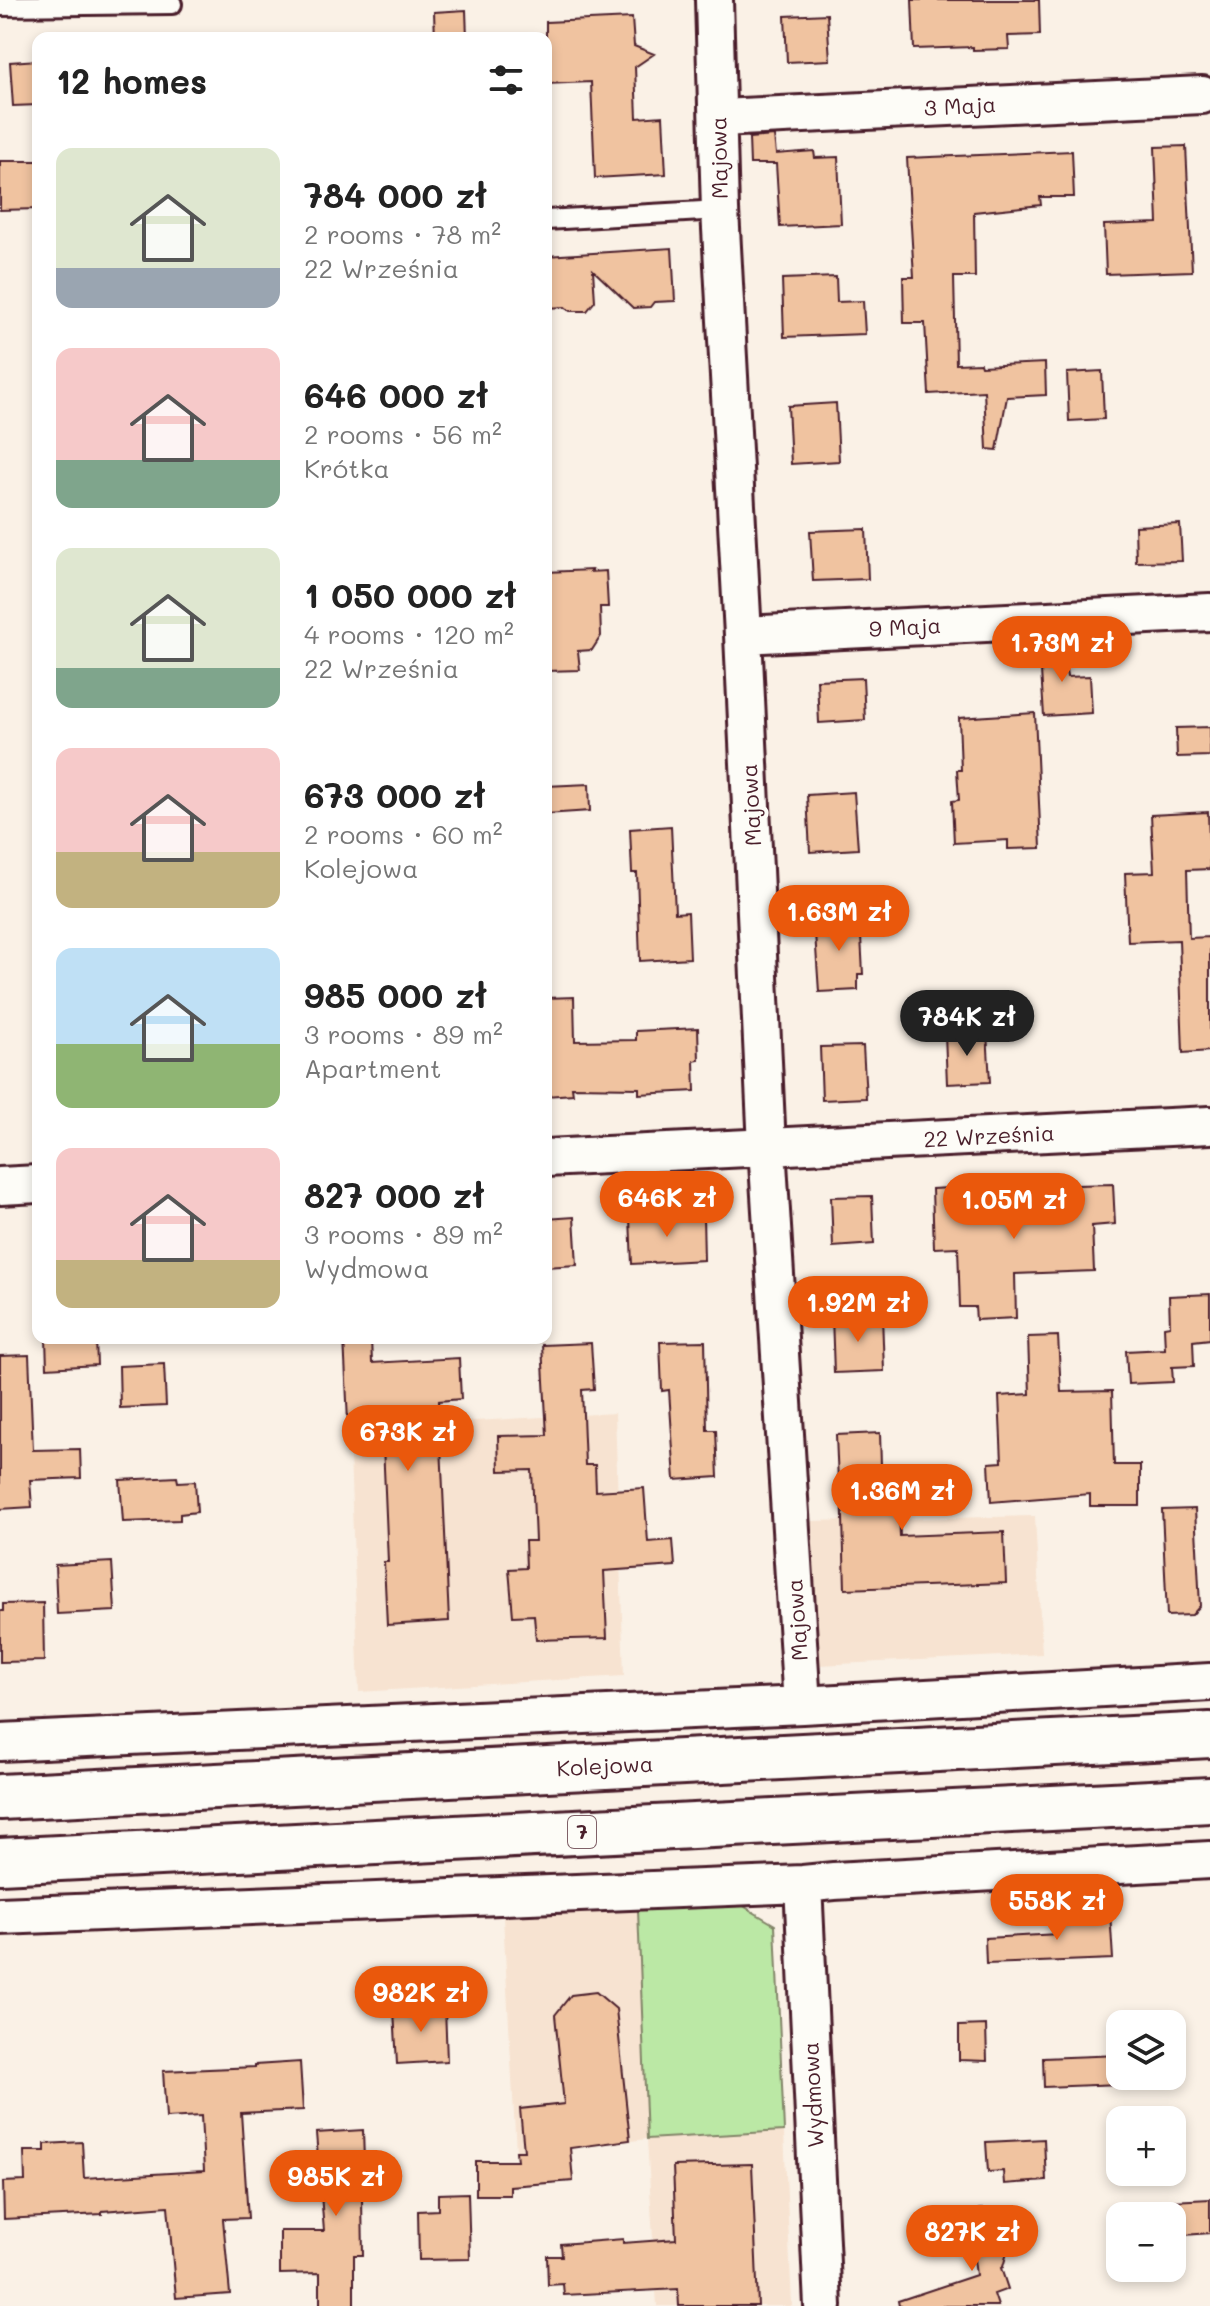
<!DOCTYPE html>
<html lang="en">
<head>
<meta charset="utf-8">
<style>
	:root { --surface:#fff; --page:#f6f6f6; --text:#222; --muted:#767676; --accent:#ea580c }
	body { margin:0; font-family:Mali,sans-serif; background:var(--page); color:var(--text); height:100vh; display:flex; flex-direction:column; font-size:30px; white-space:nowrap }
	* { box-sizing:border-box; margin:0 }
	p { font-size:26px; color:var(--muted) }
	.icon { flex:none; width:44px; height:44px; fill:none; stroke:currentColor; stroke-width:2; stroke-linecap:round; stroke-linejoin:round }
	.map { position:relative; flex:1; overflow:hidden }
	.sheet { position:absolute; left:32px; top:32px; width:520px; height:1312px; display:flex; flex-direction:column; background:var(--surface); border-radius:16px; box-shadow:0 4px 12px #0003 }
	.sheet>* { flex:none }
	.buttons { position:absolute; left:1106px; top:2010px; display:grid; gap:16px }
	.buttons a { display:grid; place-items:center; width:80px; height:80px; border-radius:16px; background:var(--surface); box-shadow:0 4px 12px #0003; font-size:40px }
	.price { position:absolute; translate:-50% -68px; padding:0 18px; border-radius:28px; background:var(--accent); color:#fff; font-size:26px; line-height:52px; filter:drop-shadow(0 2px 4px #0008) }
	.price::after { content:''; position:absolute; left:50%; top:48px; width:24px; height:18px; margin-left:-12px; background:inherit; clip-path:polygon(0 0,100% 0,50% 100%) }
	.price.current { background:#222; color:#fff }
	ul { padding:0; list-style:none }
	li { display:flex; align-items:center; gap:24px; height:200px; padding:0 24px }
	li span { display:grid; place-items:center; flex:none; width:224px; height:160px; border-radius:16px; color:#555 }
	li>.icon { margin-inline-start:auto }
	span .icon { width:96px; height:96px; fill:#fffc; stroke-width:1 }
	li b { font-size:34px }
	h2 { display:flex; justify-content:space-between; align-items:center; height:96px; padding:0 24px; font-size:34px }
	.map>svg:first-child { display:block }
</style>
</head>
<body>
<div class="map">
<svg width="1210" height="2306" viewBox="0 0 1210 2306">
	<rect width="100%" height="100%" fill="#faf1e6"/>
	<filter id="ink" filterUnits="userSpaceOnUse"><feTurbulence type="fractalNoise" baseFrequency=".0125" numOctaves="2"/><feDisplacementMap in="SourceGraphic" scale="16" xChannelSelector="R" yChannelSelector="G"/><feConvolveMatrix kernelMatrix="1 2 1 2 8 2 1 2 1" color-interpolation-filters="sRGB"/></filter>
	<g filter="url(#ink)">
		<path fill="#f7e3d1" d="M615 1413 624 1676 359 1692 349 1428Z
			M1035 1516 1042 1654 819 1665 810 1521Z
			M638 1910 647 2139 784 2131 792 2306H657L647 2139 566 2149 516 2151 503 1917Z"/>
		<path fill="#bbe8a5" stroke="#828468" stroke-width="2" d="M740 1904 775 1925 784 2131 647 2139 638 1910Z"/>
		<path fill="#f0c3a0" stroke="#4a1f2b" stroke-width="2" d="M912 0H1039L1040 35 1008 36 1009 49 973 50V47L914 49Z
			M466 10 467 38H435L434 12Z
			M827 14 830 60 787 62 785 16Z
			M632 18 634 46 654 54 635 67 637 118 663 116 666 174 595 178 591 82 546 84V22Z
			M38 60V105L13 106 10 62Z
			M774 136 776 154 814 151 815 158 838 157 841 224 780 227 776 164H750L749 138Z
			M1186 146 1192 271 1106 274 1104 225 1158 223 1155 147Z
			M1072 151 1074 197H1040L1041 205 974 212 975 277H954L956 364 980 363 981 366 1045 363 1046 395 1007 397 997 450 987 449 984 391 929 394 925 323H904L903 277H914L907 158Z
			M0 161H38V209L0 210Z
			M672 248 675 301 654 302 650 307 633 308 593 270 595 301 587 311H570L565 307 546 308V256Z
			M836 277 837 302 863 301 865 334 784 337 782 279Z
			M1102 371 1104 419 1069 421 1067 373Z
			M836 403 839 461 791 464 788 406Z
			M1180 524 1182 561 1136 562 1135 526Z
			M866 529 868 579 813 581 810 531Z
			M591 570 590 572 606 571 608 607H600L601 636 592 650 578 651 580 670 546 671V572Z
			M1062 640 1067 677 1090 676 1092 713 1044 716 1039 641Z
			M863 678 865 720 819 723 817 680Z
			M1035 713 1041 848 1008 849V840L954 843 952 801 959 800 957 770H961L959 718Z
			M1210 727V756L1177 757 1176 728Z
			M589 784 590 811 546 814V786Z
			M854 792 858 849 810 852 807 795Z
			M1208 812 1210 869 1187 870 1189 938 1210 937V1051L1183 1053 1179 940 1128 942 1125 873 1154 872 1151 815Z
			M671 826 675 913 688 912 690 958 640 961 637 873H632L630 829Z
			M860 917 863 974H858V990L819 992 814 918Z
			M574 997 575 1041 636 1040V1031L698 1028 699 1060 694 1061 695 1091 639 1094V1088L572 1087 573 1094 546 1096V998Z
			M987 1032 990 1082 947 1084 945 1034Z
			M863 1046 866 1098 822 1100 820 1047Z
			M1113 1184 1115 1224 1092 1226 1094 1271 1015 1274 1016 1318 976 1320 975 1307H960L958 1247 934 1248 932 1189 1005 1185 1006 1212 1079 1208 1077 1185Z
			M872 1196 874 1244 833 1247 831 1197Z
			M703 1215 704 1260 632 1264 630 1218Z
			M574 1217 577 1265 546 1267V1219Z
			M1210 1294V1339L1193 1341 1194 1366 1172 1367 1173 1382 1128 1384 1126 1351 1165 1349 1164 1327 1170 1326 1169 1296Z
			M882 1315 884 1371 834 1373 832 1316Z
			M1058 1336 1061 1392 1112 1391 1114 1465H1140V1506H1090V1494L991 1502 989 1463 1002 1462 999 1396 1030 1394 1028 1337Z
			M46 1338H96L97 1365 47 1368Z
			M344 1338H371L372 1363 459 1358 461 1399 439 1401 449 1621 387 1625 384 1562H388L382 1421 348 1422Z
			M705 1341 707 1430H716L718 1477 675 1480 669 1390 662 1391 660 1342Z
			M591 1343 594 1389 582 1390 585 1465H595L596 1491 644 1488 648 1542 673 1540 675 1566 604 1571 607 1638 536 1640 534 1615 513 1616 509 1569 526 1568 525 1541H535L532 1470 499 1471 498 1436 547 1435 542 1345Z
			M29 1355 33 1450 80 1449 81 1478 30 1480 32 1507 0 1509V1356Z
			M164 1364 166 1406 120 1408 119 1366Z
			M880 1433 881 1465 898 1480 900 1536 1004 1532 1006 1583 845 1589 842 1482H838L836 1435Z
			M177 1477 178 1482 195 1481 197 1512 180 1514V1520L123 1522 120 1480Z
			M1195 1509 1200 1606 1192 1615 1167 1616 1162 1510Z
			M112 1562 115 1611 57 1614 55 1565Z
			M43 1603 44 1661 0 1662V1611H3V1604Z
			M1110 1912 1113 1959 986 1964 985 1938 1058 1934 1057 1915Z
			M418 1991 429 2008 445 2007 447 2061 397 2064 394 2010 410 2009Z
			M596 1992 616 2009 630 2140 570 2148 573 2181 510 2186V2195H476V2161H517L516 2151H524L520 2109 564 2104 555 2015 571 1995Z
			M986 2025 987 2061 959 2060V2026Z
			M1120 2055V2084L1044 2087 1043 2058Z
			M300 2062 303 2110 241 2113 248 2218 223 2219 230 2294 176 2298 168 2206 102 2211V2214L4 2219 3 2182 25 2181 24 2151H45V2144L82 2142 84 2178 204 2171 201 2116 166 2118 163 2071 255 2067V2065Z
			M363 2130 364 2161 381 2160 383 2198 362 2199 363 2255H354V2306H320V2273L280 2274V2231H324L316 2133Z
			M1044 2139 1046 2181 1004 2184 1003 2171 988 2172 986 2142Z
			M752 2164 758 2306H679L678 2289 564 2295 563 2284 548 2285 547 2256H562L561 2244 623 2239V2243L676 2239 673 2166Z
			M468 2193 470 2259 419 2260 418 2211 438 2210V2194Z
			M1210 2199V2233L1172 2236V2201Z
			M982 2209 992 2239 1011 2238 1003 2267 1001 2268 1008 2289 994 2294 998 2306H899L898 2301 976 2275 968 2212Z"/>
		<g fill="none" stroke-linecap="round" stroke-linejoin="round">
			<g stroke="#4a1f2b" stroke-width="24">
				<path id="lane" d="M0 6 172 4
					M546 220 720 210"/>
			</g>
			<g stroke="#4a1f2b" stroke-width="42">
				<path id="street" d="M714 0 720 210 743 635 767 1147 802 1705
					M719 118 1202 95
					M743 635 1210 612
					M546 1158 1210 1125
					M0 1186 38 1184
					M0 1742 802 1705 1210 1682
					M803 1884 823 2306
					M0 1916 803 1884 834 1881 1210 1860"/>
			</g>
			<g stroke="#4a1f2b" stroke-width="50">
				<path id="highway" d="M0 1797 1210 1735
					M0 1861 1210 1800"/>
			</g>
			<use href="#lane" stroke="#fdfcf7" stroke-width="18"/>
			<use href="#street" stroke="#fdfcf7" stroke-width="36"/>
			<use href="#highway" stroke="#fdfcf7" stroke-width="44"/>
		</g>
	</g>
	<g text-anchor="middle" stroke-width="8" stroke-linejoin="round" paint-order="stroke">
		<rect fill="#fdfcf7" stroke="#806168" stroke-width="2" x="568" y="1816" width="28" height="32" rx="6"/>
		<g font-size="20" font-weight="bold" fill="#4a1f2b">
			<text x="582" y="1839">7</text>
		</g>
		<g font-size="22" fill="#4a1f2b" stroke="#fdfcf7">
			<text transform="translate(960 106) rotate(-3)" y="8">3 Maja</text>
			<text transform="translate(719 158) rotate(-91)" y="8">Majowa</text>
			<text transform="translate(905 627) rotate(-3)" y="8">9 Maja</text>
			<text transform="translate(751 805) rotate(-93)" y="8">Majowa</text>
			<text transform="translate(989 1136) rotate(-3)" y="8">22 Września</text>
			<text transform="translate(797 1620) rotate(-94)" y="8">Majowa</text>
			<text transform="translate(605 1766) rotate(-3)" y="8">Kolejowa</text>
			<text transform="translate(813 2095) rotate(-93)" y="8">Wydmowa</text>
		</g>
	</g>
</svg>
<div class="buttons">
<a><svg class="icon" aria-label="layers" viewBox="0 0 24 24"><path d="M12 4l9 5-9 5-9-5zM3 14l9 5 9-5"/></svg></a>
<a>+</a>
<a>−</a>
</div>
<b class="price" style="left:1062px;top:684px">1.73M zł</b>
<b class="price" style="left:839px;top:953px">1.63M zł</b>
<b class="price current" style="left:967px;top:1058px">784K zł</b>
<b class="price" style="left:667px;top:1239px">646K zł</b>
<b class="price" style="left:1014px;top:1241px">1.05M zł</b>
<b class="price" style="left:858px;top:1344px">1.92M zł</b>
<b class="price" style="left:408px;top:1473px">673K zł</b>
<b class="price" style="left:902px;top:1532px">1.36M zł</b>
<b class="price" style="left:1057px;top:1942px">558K zł</b>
<b class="price" style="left:421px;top:2034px">982K zł</b>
<b class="price" style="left:336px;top:2218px">985K zł</b>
<b class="price" style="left:972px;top:2273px">827K zł</b>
<section class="sheet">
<h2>12 homes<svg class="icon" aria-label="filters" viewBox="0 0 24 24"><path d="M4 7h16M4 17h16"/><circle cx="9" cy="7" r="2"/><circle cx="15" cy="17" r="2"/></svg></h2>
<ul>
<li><span style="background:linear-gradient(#dfe7d0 75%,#9aa5b1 0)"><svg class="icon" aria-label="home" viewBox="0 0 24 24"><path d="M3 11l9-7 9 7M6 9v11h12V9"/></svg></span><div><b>784 000 zł</b><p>2 rooms · 78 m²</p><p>22 Września</p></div></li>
<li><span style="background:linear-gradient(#f6c9c9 70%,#7fa58c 0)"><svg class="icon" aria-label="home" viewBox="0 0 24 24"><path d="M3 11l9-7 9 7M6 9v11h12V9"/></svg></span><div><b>646 000 zł</b><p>2 rooms · 56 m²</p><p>Krótka</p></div></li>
<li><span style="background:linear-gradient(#dfe7d0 75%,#7fa58c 0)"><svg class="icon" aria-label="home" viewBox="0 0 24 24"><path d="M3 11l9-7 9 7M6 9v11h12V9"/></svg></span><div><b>1 050 000 zł</b><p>4 rooms · 120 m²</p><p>22 Września</p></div></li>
<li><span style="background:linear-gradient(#f6c9c9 65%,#c2b280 0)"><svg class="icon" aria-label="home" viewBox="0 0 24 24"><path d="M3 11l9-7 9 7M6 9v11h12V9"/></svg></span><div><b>673 000 zł</b><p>2 rooms · 60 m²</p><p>Kolejowa</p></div></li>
<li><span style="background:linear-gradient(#bfe0f5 60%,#8fb573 0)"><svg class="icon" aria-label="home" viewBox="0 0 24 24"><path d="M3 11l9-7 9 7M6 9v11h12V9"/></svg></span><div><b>985 000 zł</b><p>3 rooms · 89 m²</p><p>Apartment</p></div></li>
<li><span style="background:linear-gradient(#f6c9c9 70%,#c2b280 0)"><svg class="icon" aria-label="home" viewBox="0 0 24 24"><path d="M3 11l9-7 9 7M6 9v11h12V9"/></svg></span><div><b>827 000 zł</b><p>3 rooms · 89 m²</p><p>Wydmowa</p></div></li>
</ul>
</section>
</div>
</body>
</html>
